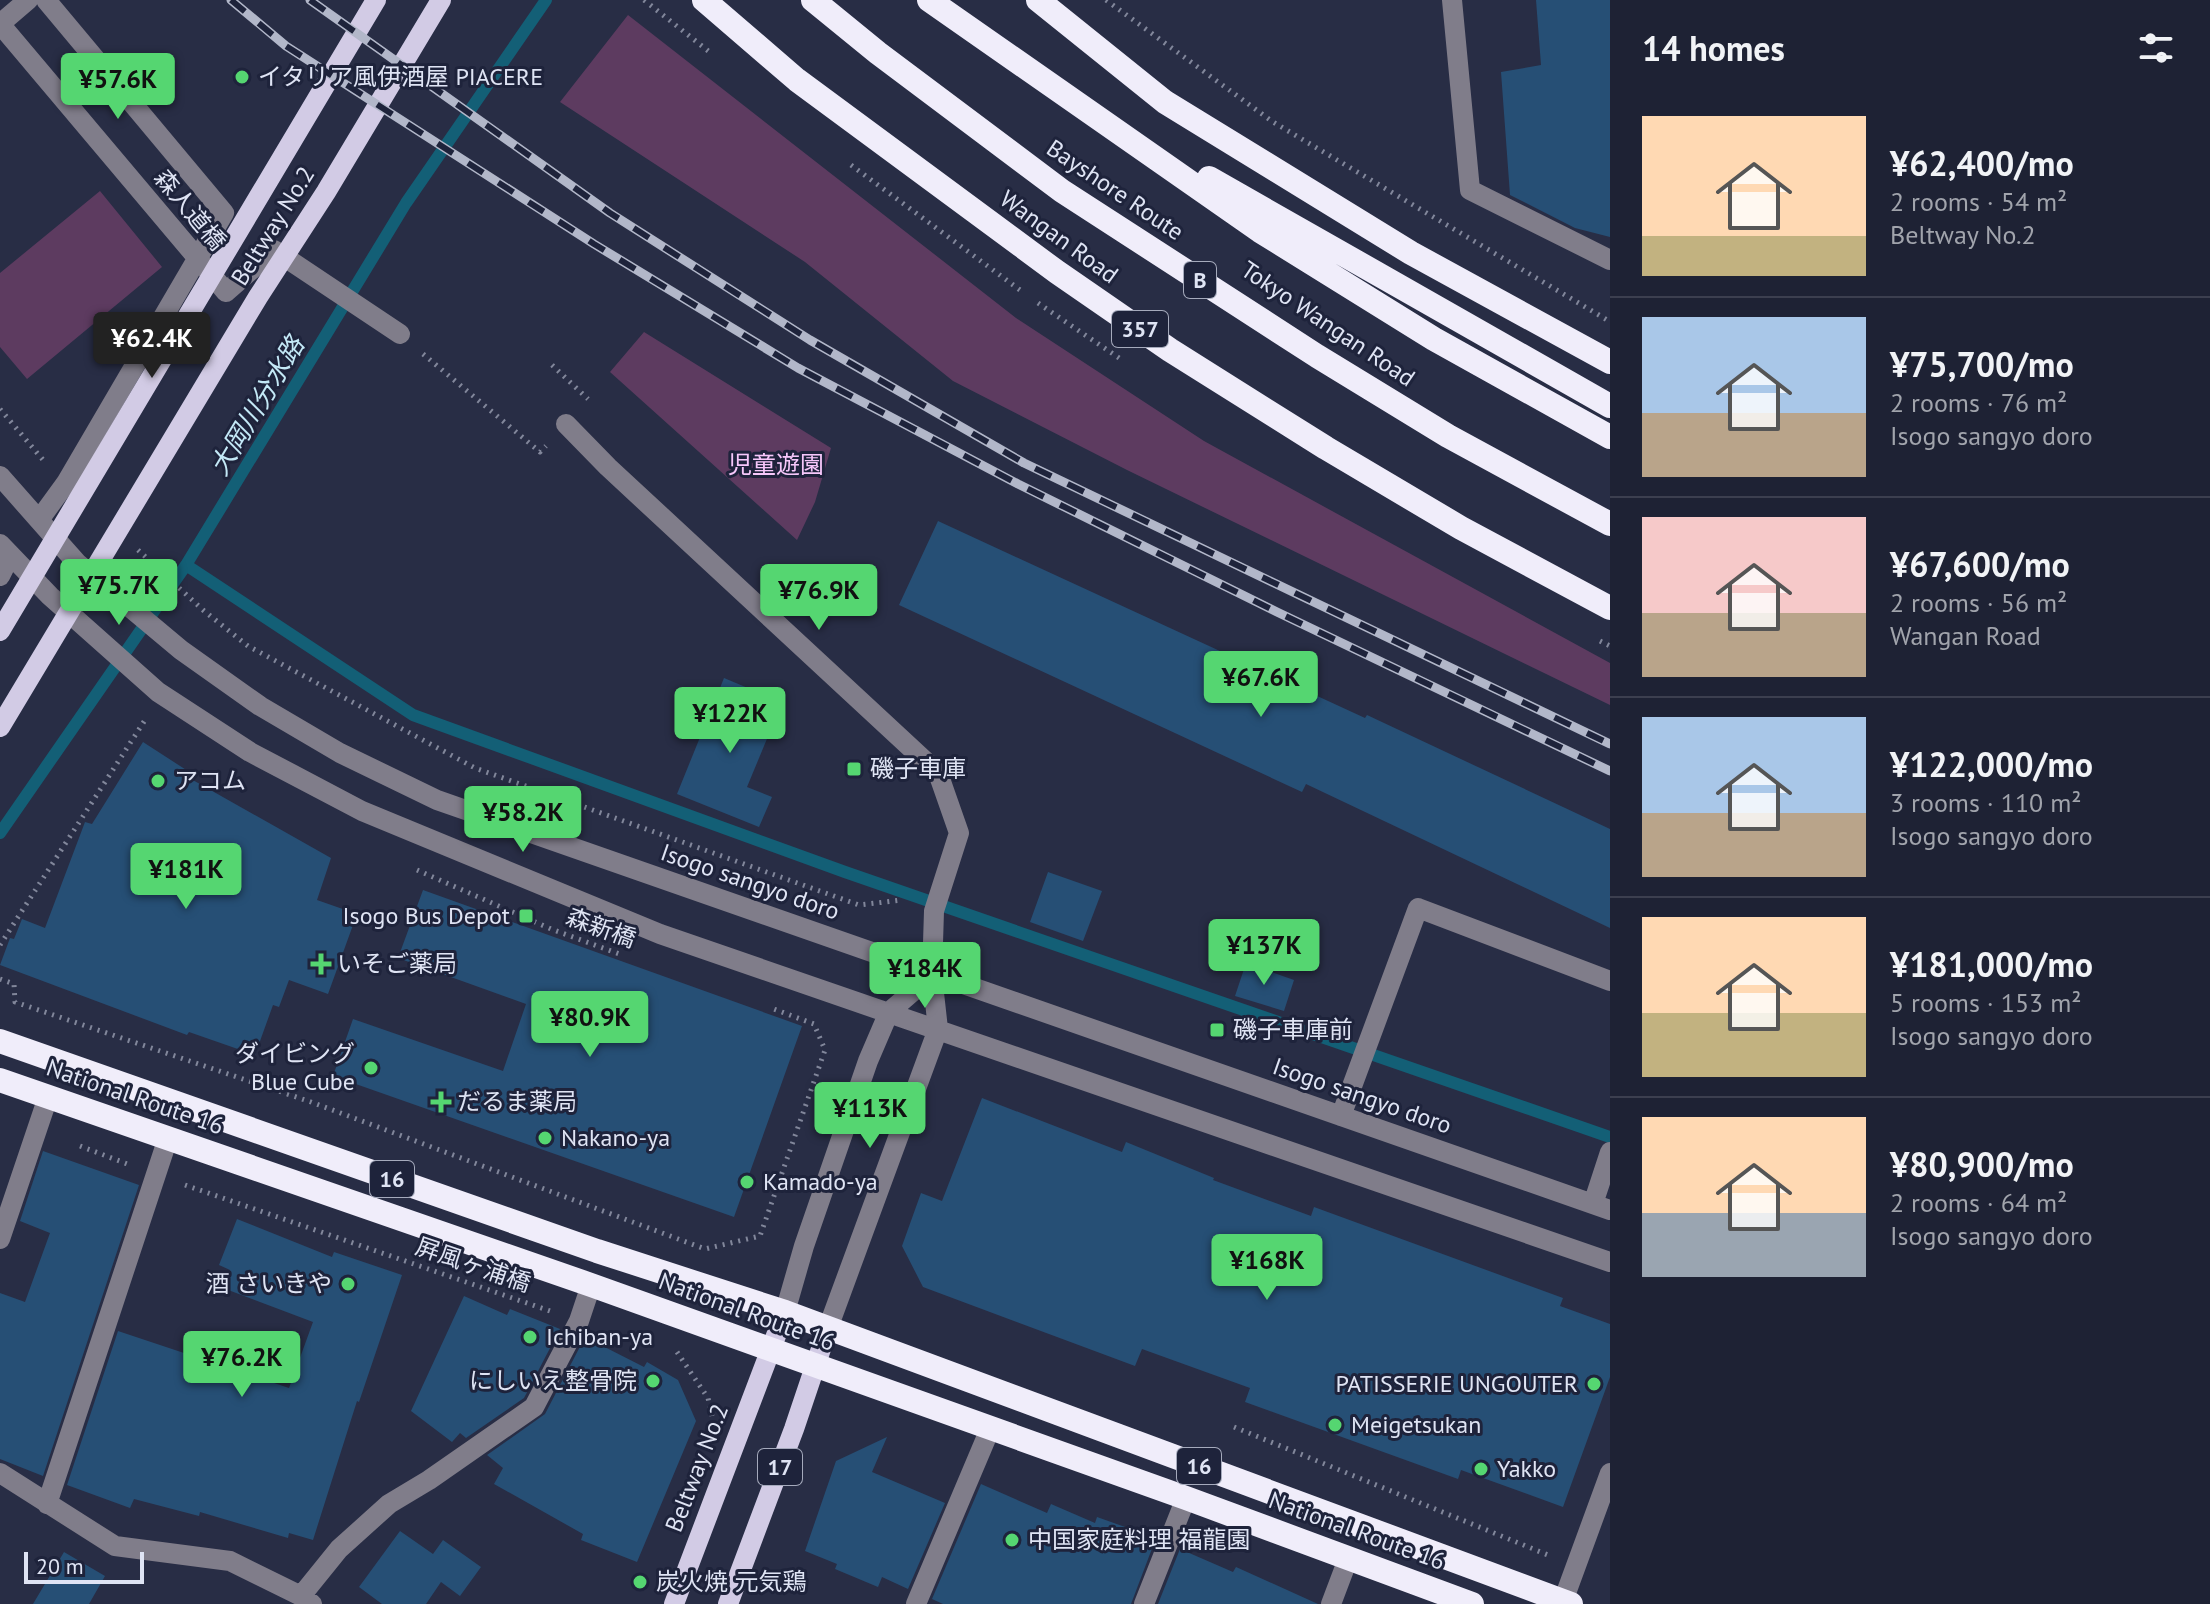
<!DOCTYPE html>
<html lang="en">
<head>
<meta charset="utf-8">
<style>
	:root { --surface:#1e2234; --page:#2b2f40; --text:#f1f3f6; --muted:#a1a4ac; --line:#3c3f4f; --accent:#55d671 }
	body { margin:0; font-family:"PT Sans","Noto Sans JP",sans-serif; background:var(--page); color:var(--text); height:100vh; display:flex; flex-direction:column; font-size:30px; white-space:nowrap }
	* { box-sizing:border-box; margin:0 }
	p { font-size:26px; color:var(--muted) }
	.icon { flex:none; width:44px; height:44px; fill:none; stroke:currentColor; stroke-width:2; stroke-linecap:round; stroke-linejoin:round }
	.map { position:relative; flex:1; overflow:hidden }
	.panel { display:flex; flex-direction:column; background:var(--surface); width:600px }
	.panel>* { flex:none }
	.scale { position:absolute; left:24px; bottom:20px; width:120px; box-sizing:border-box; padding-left:8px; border:4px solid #dfe4f4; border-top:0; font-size:22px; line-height:28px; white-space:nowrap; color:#dfe4f4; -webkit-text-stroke:6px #1e233b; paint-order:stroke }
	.price { position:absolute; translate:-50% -68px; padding:0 18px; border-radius:8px; background:var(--accent); color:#111; font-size:26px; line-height:52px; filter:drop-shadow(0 2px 4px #0008) }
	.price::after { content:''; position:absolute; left:50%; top:48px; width:24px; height:18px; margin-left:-12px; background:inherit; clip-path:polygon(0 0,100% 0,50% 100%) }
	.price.active { background:#222; color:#fff }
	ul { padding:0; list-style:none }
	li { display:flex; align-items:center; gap:24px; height:200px; padding:0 32px }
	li+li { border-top:2px solid var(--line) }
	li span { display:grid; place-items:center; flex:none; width:224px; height:160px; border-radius:0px; color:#555 }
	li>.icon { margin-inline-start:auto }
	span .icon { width:96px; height:96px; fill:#fffc; stroke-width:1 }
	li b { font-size:34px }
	h2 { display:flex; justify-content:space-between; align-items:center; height:96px; padding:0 32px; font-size:34px }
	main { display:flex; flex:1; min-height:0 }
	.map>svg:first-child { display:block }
</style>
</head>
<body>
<main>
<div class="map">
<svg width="1610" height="1604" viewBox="0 0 1610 1604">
	<rect width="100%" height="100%" fill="#282d45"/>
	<path fill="#5d3b60" d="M628 15 1016 318 1204 441 1610 663V705L1127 470 953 381 805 262 560 102Z
		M100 191 162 267 27 379 0 347V273Z
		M644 332 831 448 815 502 797 540 610 372Z"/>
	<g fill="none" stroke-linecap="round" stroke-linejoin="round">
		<path stroke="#135f76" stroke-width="12" d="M186 565 413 715 845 872 1610 1137
			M0 833 186 565 406 203 546 0"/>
	</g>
	<path fill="#264f75" d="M1536 0H1610V237L1575 228 1510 195 1501 72 1541 65Z
		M938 521 1365 718 1367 715 1610 829V928L1306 784 1302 792 899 605Z
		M724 678 772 698 760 730 769 734 747 787 772 797 759 827 677 794Z
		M143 742 194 775 191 779 331 858 317 900 357 914 328 994 289 980 279 1007 273 1005 255 1055 189 1032 187 1035 0 965 10 938 14 939 22 919 45 928 85 822 92 824Z
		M1048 872 1102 891 1083 941 1030 922Z
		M423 890 802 1026 734 1217 333 1076 353 1019 503 1071 526 1004 398 958Z
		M1246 963 1294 980 1284 1011 1235 996Z
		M982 1098 1122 1152 1126 1142 1214 1178 1213 1180 1311 1216 1314 1207 1563 1298 1560 1306 1610 1324V1377L1563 1507 1461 1470 1458 1479 1245 1402 1250 1388 1142 1349 1135 1366 923 1287 902 1246 921 1193 942 1201Z
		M43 1151 139 1185 43 1476 0 1459V1293L25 1302 50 1233 20 1221Z
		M237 1219 332 1257 334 1252 402 1275 359 1402 357 1401 313 1540 289 1533 288 1538 200 1512 199 1516 134 1499 130 1508 67 1485 118 1331 289 1388 313 1322 223 1288 230 1270 219 1265Z
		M464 1296 507 1315 510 1309 560 1329 524 1398 466 1438 460 1433 452 1442 411 1411Z
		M585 1337 644 1367 647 1362 678 1380 696 1421 637 1562 581 1540 583 1534 494 1484 503 1468 487 1455 545 1414Z
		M887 1437 872 1472 945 1503 908 1589 882 1577 878 1587 835 1569 837 1564 805 1551 836 1461Z
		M981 1484 1047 1513 1051 1504 1095 1523 1097 1517 1156 1538 1131 1604H943L932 1599Z
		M400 1531 433 1554 443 1540 481 1567 460 1596 441 1582 426 1604H382L359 1587Z
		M1180 1549 1233 1572 1236 1567 1318 1604H1158Z
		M64 1552 105 1576 89 1604H33Z"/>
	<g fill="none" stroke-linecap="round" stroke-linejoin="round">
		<path stroke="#82879b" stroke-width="5" stroke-dasharray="2 6" stroke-linecap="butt" d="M644 0 712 54
			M1106 0 1273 122 1609 321
			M851 165 1020 290
			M1038 303 1122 360
			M423 354 540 452 546 446
			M552 365 588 399
			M0 409 44 461
			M138 550 203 610 248 646 475 768 859 905 902 900
			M1600 641 1610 646
			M417 870 551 929 622 955
			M0 945 145 720
			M0 979 14 984 15 1002 311 1102 705 1249 760 1236 825 1050 814 1024 771 1008
			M80 1146 130 1165
			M185 1185 550 1311
			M677 1352 708 1398 712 1416
			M1234 1427 1548 1555"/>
		<path stroke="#807d8a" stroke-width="20" d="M28 0 0 24 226 292 274 250 400 334
			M1452 0 1470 190 1610 260
			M566 424 608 467 938 773 959 833 934 911 932 975 938 1029 828 1328
			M0 476 77 563 181 650 260 706 340 753 437 800 1610 1210
			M39 520 66 483 224 213 46 0
			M0 544 50 596 158 692 250 752 362 811 660 934 1610 1262
			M0 576 10 556
			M1341 1116 1418 908 1610 981
			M1593 1204 1610 1152
			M0 1239 48 1097
			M785 1312 804 1246 868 1061 889 1012 932 975
			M0 1473 115 1546 230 1561 301 1596 312 1604
			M47 1504 168 1138
			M301 1596 339 1549 389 1504 429 1480 534 1407 579 1321 591 1285
			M916 1604 990 1429
			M1144 1604 1186 1498
			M1331 1604 1348 1559
			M1562 1604 1610 1473"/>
		<path stroke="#d2cbe5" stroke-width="20" d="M0 631 376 0
			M0 727 258 297 326 192 441 0
			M674 1604 785 1312
			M728 1604 794 1429 828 1328"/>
		<path stroke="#f0edfa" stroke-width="24" d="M704 0 797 80 1057 272 1170 350 1326 448 1461 528 1610 608
			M813 0 878 53 1062 191 1317 356 1448 436 1610 524
			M929 0 1260 231 1434 339 1610 437
			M1038 0 1165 102 1411 253 1610 362
			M1209 178 1610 406
			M0 1041 597 1251 785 1312 1571 1604
			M0 1080 591 1285 1186 1498 1472 1604"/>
		<g stroke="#b2b7c9" stroke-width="9">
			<path id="rail" d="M231 0 286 46 594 244 798 368 1018 484 1277 612 1610 771
				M310 0 610 213 810 340 1024 463 1610 744"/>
		</g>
		<use href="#rail" stroke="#1e233b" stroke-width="6" stroke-dasharray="18" stroke-linecap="butt"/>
	</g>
	<g fill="#55d671" stroke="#1e233b" stroke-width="3">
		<circle cx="242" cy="77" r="8"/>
		<rect x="846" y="761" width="16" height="16" rx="4"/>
		<circle cx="158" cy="781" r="8"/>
		<rect x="518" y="908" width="16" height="16" rx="4"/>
		<path d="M317 952h8v8h8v8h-8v8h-8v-8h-8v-8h8z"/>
		<rect x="1209" y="1022" width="16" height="16" rx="4"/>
		<circle cx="371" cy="1068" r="8"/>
		<path d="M437 1090h8v8h8v8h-8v8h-8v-8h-8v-8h8z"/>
		<circle cx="545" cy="1138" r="8"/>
		<circle cx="747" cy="1182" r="8"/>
		<circle cx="348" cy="1284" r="8"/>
		<circle cx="530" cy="1337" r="8"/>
		<circle cx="653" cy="1381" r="8"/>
		<circle cx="1594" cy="1384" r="8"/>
		<circle cx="1335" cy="1425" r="8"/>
		<circle cx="1481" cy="1469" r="8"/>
		<circle cx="1012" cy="1540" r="8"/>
		<circle cx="640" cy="1582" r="8"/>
	</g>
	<g text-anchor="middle" stroke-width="6" stroke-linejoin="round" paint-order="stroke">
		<g fill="#1e233b" stroke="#a5aabc" stroke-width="2">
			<rect x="1184" y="262" width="32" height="36" rx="6"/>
			<rect x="1112" y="311" width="56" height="36" rx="6"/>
			<rect x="370" y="1161" width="44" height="36" rx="6"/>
			<rect x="1177" y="1448" width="44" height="36" rx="6"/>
			<rect x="758" y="1449" width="44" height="36" rx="6"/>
		</g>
		<g font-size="22" font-weight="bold" fill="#dfe4f4">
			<text x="1200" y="288">B</text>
			<text x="1140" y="337">357</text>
			<text x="392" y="1187">16</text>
			<text x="1199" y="1474">16</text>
			<text x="780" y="1475">17</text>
		</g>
		<g font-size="24" fill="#dfe4f4" stroke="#1e233b" text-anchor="start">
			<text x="258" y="85">イタリア風伊酒屋 PIACERE</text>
			<text x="870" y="777">磯子車庫</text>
			<text x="174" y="789">アコム</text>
			<text x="510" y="924" text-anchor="end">Isogo Bus Depot</text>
			<text x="337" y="972">いそご薬局</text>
			<text x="1233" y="1038">磯子車庫前</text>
			<text x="355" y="1062" text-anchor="end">ダイビング<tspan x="355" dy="28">Blue Cube</tspan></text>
			<text x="457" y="1110">だるま薬局</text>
			<text x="561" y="1146">Nakano-ya</text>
			<text x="763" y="1190">Kamado-ya</text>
			<text x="332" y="1292" text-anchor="end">酒 さいきや</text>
			<text x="546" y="1345">Ichiban-ya</text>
			<text x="637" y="1389" text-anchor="end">にしいえ整骨院</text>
			<text x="1578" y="1392" text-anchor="end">PATISSERIE UNGOUTER</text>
			<text x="1351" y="1433">Meigetsukan</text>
			<text x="1497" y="1477">Yakko</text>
			<text x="1028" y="1548">中国家庭料理 福龍園</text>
			<text x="656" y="1590">炭火焼 元気鶏</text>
		</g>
		<g font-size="24" fill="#dfe4f4" stroke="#1e233b">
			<text transform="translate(1115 190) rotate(34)" y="8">Bayshore Route</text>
			<text transform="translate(190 210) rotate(50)" y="8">森人道橋</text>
			<text transform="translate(273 226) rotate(-58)" y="8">Beltway No.2</text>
			<text transform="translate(1059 237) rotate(36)" y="8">Wangan Road</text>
			<text transform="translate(1328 324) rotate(34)" y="8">Tokyo Wangan Road</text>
			<text transform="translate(750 882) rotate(19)" y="8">Isogo sangyo doro</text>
			<text transform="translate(601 928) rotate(20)" y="8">森新橋</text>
			<text transform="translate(1362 1096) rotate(19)" y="8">Isogo sangyo doro</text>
			<text transform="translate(135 1097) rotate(19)" y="8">National Route 16</text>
			<text transform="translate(473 1265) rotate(19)" y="8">屛風ヶ浦橋</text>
			<text transform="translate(747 1312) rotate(20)" y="8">National Route 16</text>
			<text transform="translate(697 1468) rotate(-69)" y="8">Beltway No.2</text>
			<text transform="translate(1357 1531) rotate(20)" y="8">National Route 16</text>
		</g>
		<g font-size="24" fill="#f6c7fa" stroke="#1e233b">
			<text x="776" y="473">児童遊園</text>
		</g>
		<g font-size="26" font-style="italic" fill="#c4e9f7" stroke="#1e233b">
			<text transform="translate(257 406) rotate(-59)" y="9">大岡川分水路</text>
		</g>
	</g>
</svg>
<div class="scale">20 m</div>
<b class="price" style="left:118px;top:121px">¥57.6K</b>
<b class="price active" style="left:152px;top:380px">¥62.4K</b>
<b class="price" style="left:119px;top:627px">¥75.7K</b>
<b class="price" style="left:819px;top:632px">¥76.9K</b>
<b class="price" style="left:1261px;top:719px">¥67.6K</b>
<b class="price" style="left:730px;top:755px">¥122K</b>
<b class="price" style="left:523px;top:854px">¥58.2K</b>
<b class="price" style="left:186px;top:911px">¥181K</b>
<b class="price" style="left:1264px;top:987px">¥137K</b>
<b class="price" style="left:925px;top:1010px">¥184K</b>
<b class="price" style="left:590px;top:1059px">¥80.9K</b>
<b class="price" style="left:870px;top:1150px">¥113K</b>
<b class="price" style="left:1267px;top:1302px">¥168K</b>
<b class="price" style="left:242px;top:1399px">¥76.2K</b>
</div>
<section class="panel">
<h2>14 homes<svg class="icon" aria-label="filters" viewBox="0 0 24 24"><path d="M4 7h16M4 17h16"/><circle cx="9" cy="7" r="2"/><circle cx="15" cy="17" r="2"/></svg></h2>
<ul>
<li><span style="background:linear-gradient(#ffd9b3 75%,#c2b280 0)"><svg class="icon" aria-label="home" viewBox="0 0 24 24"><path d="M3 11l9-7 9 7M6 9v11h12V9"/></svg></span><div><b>¥62,400/mo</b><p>2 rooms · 54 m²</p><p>Beltway No.2</p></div></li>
<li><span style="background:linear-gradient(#a9c7e8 60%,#b9a48a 0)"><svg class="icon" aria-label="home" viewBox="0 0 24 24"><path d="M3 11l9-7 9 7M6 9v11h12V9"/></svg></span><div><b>¥75,700/mo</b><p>2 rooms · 76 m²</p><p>Isogo sangyo doro</p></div></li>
<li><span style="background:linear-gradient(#f6c9c9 60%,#b9a48a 0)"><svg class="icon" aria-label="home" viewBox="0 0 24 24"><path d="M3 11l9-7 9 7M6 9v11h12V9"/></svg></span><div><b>¥67,600/mo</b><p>2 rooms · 56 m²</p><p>Wangan Road</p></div></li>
<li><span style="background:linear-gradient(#a9c7e8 60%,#b9a48a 0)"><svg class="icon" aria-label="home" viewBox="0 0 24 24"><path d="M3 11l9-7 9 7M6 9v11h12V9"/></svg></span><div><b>¥122,000/mo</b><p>3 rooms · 110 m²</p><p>Isogo sangyo doro</p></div></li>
<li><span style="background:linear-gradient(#ffd9b3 60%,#c2b280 0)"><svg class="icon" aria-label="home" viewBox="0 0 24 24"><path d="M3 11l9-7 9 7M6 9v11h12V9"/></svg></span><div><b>¥181,000/mo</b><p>5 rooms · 153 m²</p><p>Isogo sangyo doro</p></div></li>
<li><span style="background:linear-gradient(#ffd9b3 60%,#9aa5b1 0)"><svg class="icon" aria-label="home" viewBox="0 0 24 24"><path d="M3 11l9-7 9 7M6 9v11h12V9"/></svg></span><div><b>¥80,900/mo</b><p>2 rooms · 64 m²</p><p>Isogo sangyo doro</p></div></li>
</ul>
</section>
</main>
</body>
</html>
